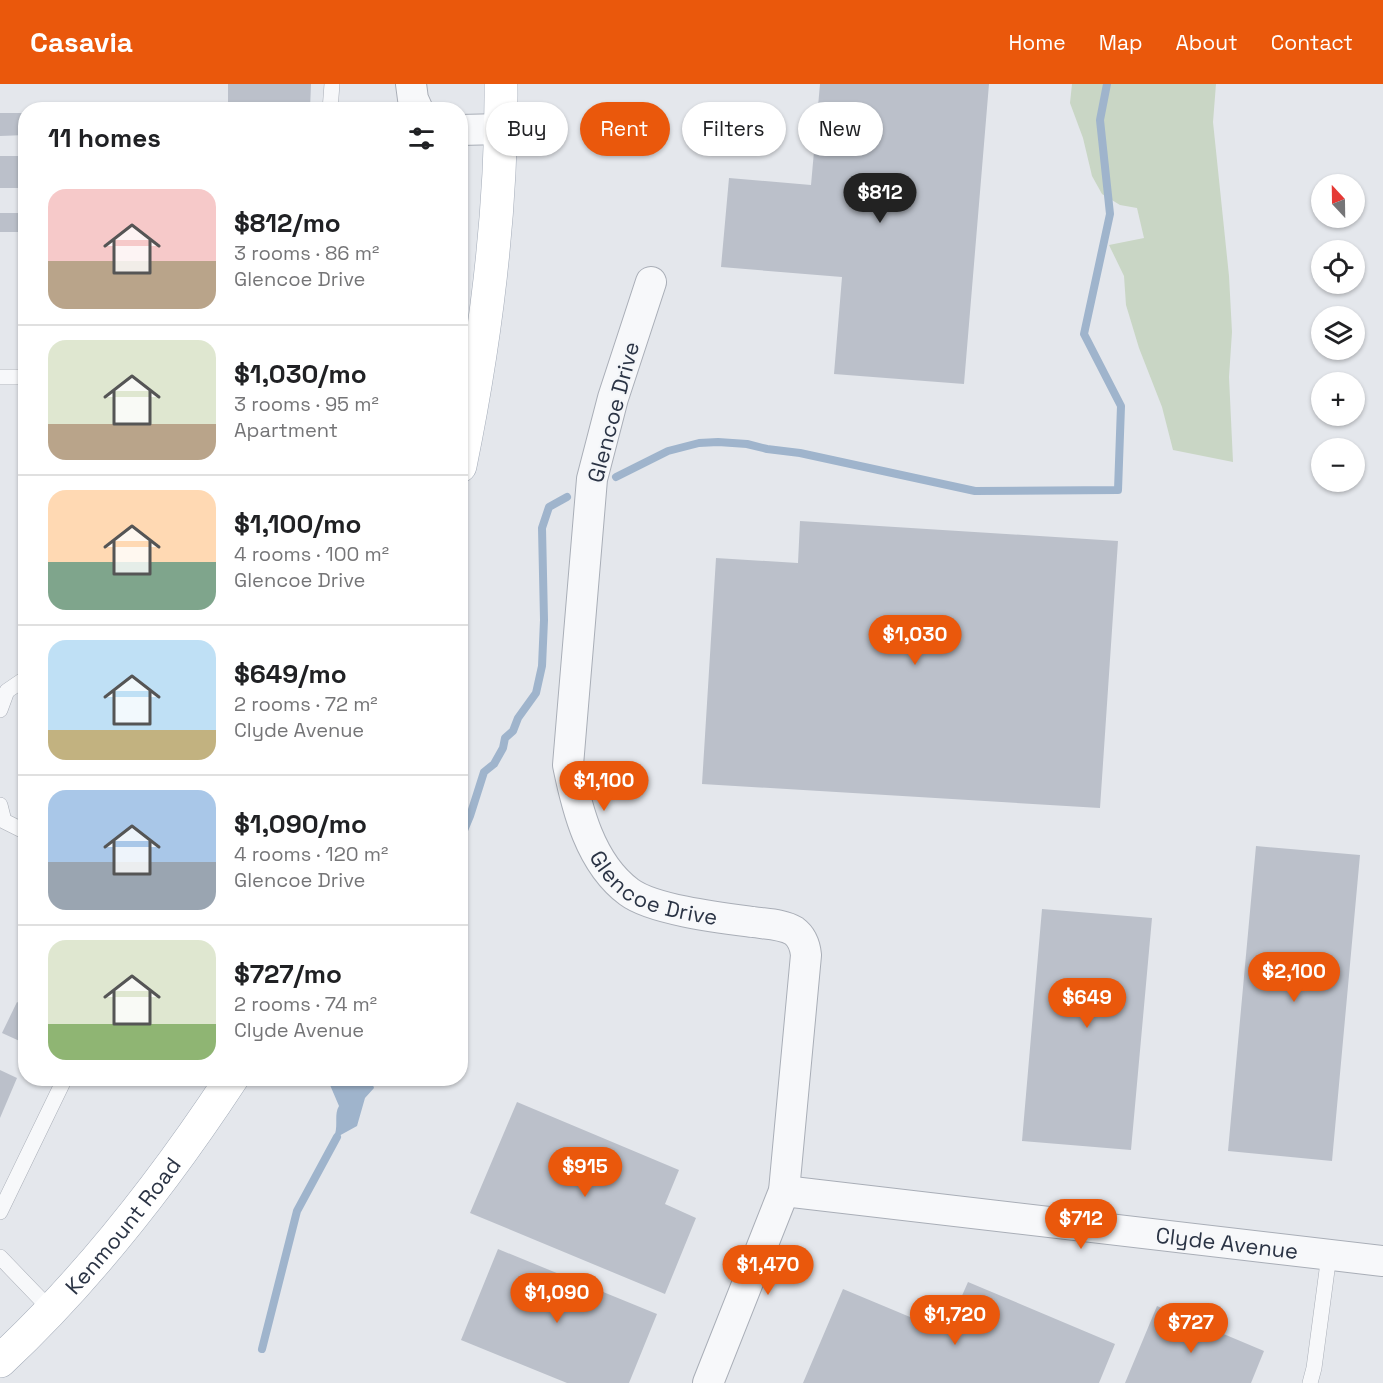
<!DOCTYPE html>
<html lang="en">
<head>
<meta charset="utf-8">
<style>
	:root { --surface:#fff; --page:#f2f2f2; --text:#202124; --muted:#757577; --line:#e0e0e0; --accent:#ea580c }
	body { margin:0; font-family:"Space Grotesk",sans-serif; background:var(--page); color:var(--text); height:100vh; display:flex; flex-direction:column; font-size:22px; white-space:nowrap }
	* { box-sizing:border-box; margin:0 }
	p { font-size:20px; color:var(--muted) }
	.icon { flex:none; width:33px; height:33px; fill:none; stroke:currentColor; stroke-width:2; stroke-linecap:round; stroke-linejoin:round }
	.map { position:relative; flex:1; overflow:hidden }
	.drawer { position:absolute; left:18px; top:18px; width:450px; height:984px; display:flex; flex-direction:column; background:var(--surface); border-radius:24px; box-shadow:0 2px 4px #0004 }
	.drawer>* { flex:none }
	.guide { position:absolute; left:486px; top:18px; width:570px; height:54px; display:flex; gap:12px }
	.needle { width:39px; rotate:338deg }
	.buttons { position:absolute; left:1311px; top:90px; display:grid; gap:12px }
	.buttons a { display:grid; place-items:center; width:54px; height:54px; border-radius:50%; background:var(--surface); box-shadow:0 2px 4px #0004; font-size:30px }
	.price { position:absolute; translate:-50% -51px; padding:0 14px; border-radius:21px; background:var(--accent); color:#fff; font-size:20px; line-height:39px; filter:drop-shadow(0 2px 3px #0008) }
	.price::after { content:''; position:absolute; left:50%; top:36px; width:18px; height:14px; margin-left:-9px; background:inherit; clip-path:polygon(0 0,100% 0,50% 100%) }
	.price.selected { background:#222; color:#fff }
	ul { padding:0; list-style:none }
	li { display:flex; align-items:center; gap:18px; height:150px; padding:0 30px }
	li+li { border-top:2px solid var(--line) }
	li span { display:grid; place-items:center; flex:none; width:168px; height:120px; border-radius:18px; color:#555 }
	li>.icon { margin-inline-start:auto }
	span .icon { width:72px; height:72px; fill:#fffc; stroke-width:1 }
	li b { font-size:26px }
	h2 { display:flex; justify-content:space-between; align-items:center; height:72px; padding:0 30px; font-size:26px }
	.chip { padding:0 21px; border-radius:27px; background:var(--surface); box-shadow:0 2px 4px #0004; font-size:21px; line-height:54px }
	.chip.selected { background:var(--accent); color:#fff }
	header { display:flex; align-items:center; gap:36px; box-sizing:border-box; height:84px; padding:0 30px; background:var(--accent); color:#fff }
	header strong { font-size:28px }
	nav { display:flex; gap:33px; margin-inline-start:auto; font-size:21px }
	.map>svg:first-child { display:block }
</style>
</head>
<body>
<header>
<strong>Casavia</strong>
<nav><a>Home</a><a>Map</a><a>About</a><a>Contact</a></nav>
</header>
<div class="map">
<svg width="1383" height="1299" viewBox="0 0 1383 1299">
	<rect width="100%" height="100%" fill="#e4e7ec"/>
	<path fill="#c9d6c5" d="M1072 0H1216L1213 38 1229 192 1232 248 1229 293 1233 378 1173 366 1162 323 1139 264 1126 221 1124 192 1109 161 1144 154 1137 124 1120 121 1102 110 1092 92 1083 54 1070 19Z"/>
	<path fill="#9fb4cc" d="M338 994 371 995 374 1004 365 1014 357 1042 337 1053 335 1050C338 1040 334 1030 339 1022L330 1001Z"/>
	<g fill="none" stroke-linecap="round" stroke-linejoin="round">
		<path stroke="#9fb4cc" stroke-width="8" d="M616 393 668 367 699 359 718 358 747 360 767 365 800 369 975 407 1118 406 1121 322 1084 250 1110 130 1100 36 1107 0
			M460 756 470 732 484 688 494 680 503 664 505 654 513 647 518 634 536 609 542 582 544 536 542 444 549 423 567 413
			M262 1265 297 1127 337 1053"/>
	</g>
	<path fill="#bbc0ca" d="M228 0H311L310 26H228Z
		M820 0H989L964 300 834 290 842 193 721 183 729 94 811 101Z
		M0 29H26V51L0 52Z
		M0 72H26V104H0Z
		M0 129H26V148H0Z
		M800 437 1118 457 1100 724 702 700 716 474 798 479Z
		M1256 762 1360 771 1332 1077 1228 1067Z
		M20 825H26V842H20Z
		M1042 825 1152 834 1131 1066 1022 1057Z
		M17 918 26 923V955L24 959 2 949Z
		M0 986 17 994 0 1034Z
		M517 1018 679 1086 665 1120 696 1134 665 1210 470 1129Z
		M498 1165 657 1230 629 1299H567L461 1256Z
		M968 1198 1115 1260 1099 1299H803L843 1205 946 1248Z
		M1157 1222 1264 1267 1251 1299H1125Z"/>
	<g fill="none" stroke-linecap="round" stroke-linejoin="round">
		<g stroke="#a9aeb7" stroke-width="16">
			<path id="lane" d="M330 26 332 0
				M0 293H26
				M0 626 7 607 26 594
				M0 721 4 737 26 748
				M0 1128 65 994
				M0 1173 51 1226
				M1310 1299 1314 1284 1329 1171"/>
		</g>
		<g stroke="#a9aeb7" stroke-width="32">
			<g id="street">
				<path d="M411 0 413 15 418 26"/>
				<path d="M460 46 502 45"/>
				<path id="s1" d="M651 198 613 314 592 395 568 681C577 725 590 779 629 808 653 826 722 834 753 838 766 840 783 840 794 847 802 853 805 861 806 871L784 1107 708 1299"/>
				<path id="s2" d="M784 1107 1383 1177"/>
			</g>
		</g>
		<g stroke="#a3abb8" stroke-width="34">
			<g id="primary">
				<path d="M460 382C486 255 502 129 501 0"/>
				<path id="s3" d="M0 1277C89 1194 165 1096 232 994"/>
			</g>
		</g>
		<use href="#lane" stroke="#f7f8fa" stroke-width="15"/>
		<use href="#street" stroke="#f7f8fa" stroke-width="30"/>
		<use href="#primary" stroke="#fff" stroke-width="33"/>
	</g>
	<g text-anchor="middle" stroke-width="4.5" stroke-linejoin="round" paint-order="stroke">
		<g font-size="22" fill="#2b3445" stroke="#f4f6f9">
			<text transform="translate(613 328) rotate(-75)" y="8">Glencoe Drive</text>
			<text dy="8" stroke="none"><textPath href="#s1" startOffset="657">Glencoe Drive</textPath></text>
			<text dy="8" stroke="none"><textPath href="#s3" startOffset="183">Kenmount Road</textPath></text>
			<text dy="8" stroke="none"><textPath href="#s2" startOffset="446">Clyde Avenue</textPath></text>
		</g>
	</g>
</svg>
<div class="buttons">
<a><svg class="needle" viewBox="-14 -14 28 28"><path d="M0-13l5 13h-10z" fill="#e53935"/><path d="M0 13l5-13h-10z" fill="#757577"/></svg></a>
<a><svg class="icon" aria-label="locate" viewBox="0 0 24 24"><circle cx="12" cy="12" r="6"/><path d="M12 2v4M12 18v4M2 12h4M18 12h4"/></svg></a>
<a><svg class="icon" aria-label="layers" viewBox="0 0 24 24"><path d="M12 4l9 5-9 5-9-5zM3 14l9 5 9-5"/></svg></a>
<a>+</a>
<a>−</a>
</div>
<b class="price selected" style="left:880px;top:140px">$812</b>
<b class="price" style="left:915px;top:582px">$1,030</b>
<b class="price" style="left:604px;top:728px">$1,100</b>
<b class="price" style="left:1294px;top:919px">$2,100</b>
<b class="price" style="left:1087px;top:945px">$649</b>
<b class="price" style="left:585px;top:1114px">$915</b>
<b class="price" style="left:1081px;top:1166px">$712</b>
<b class="price" style="left:768px;top:1212px">$1,470</b>
<b class="price" style="left:557px;top:1240px">$1,090</b>
<b class="price" style="left:955px;top:1262px">$1,720</b>
<b class="price" style="left:1191px;top:1270px">$727</b>
<div class="guide">
<a class="chip">Buy</a>
<a class="chip selected">Rent</a>
<a class="chip">Filters</a>
<a class="chip">New</a>
</div>
<section class="drawer">
<h2>11 homes<svg class="icon" aria-label="filters" viewBox="0 0 24 24"><path d="M4 7h16M4 17h16"/><circle cx="9" cy="7" r="2"/><circle cx="15" cy="17" r="2"/></svg></h2>
<ul>
<li><span style="background:linear-gradient(#f6c9c9 60%,#b9a48a 0)"><svg class="icon" aria-label="home" viewBox="0 0 24 24"><path d="M3 11l9-7 9 7M6 9v11h12V9"/></svg></span><div><b>$812/mo</b><p>3 rooms · 86 m²</p><p>Glencoe Drive</p></div></li>
<li><span style="background:linear-gradient(#dfe7d0 70%,#b9a48a 0)"><svg class="icon" aria-label="home" viewBox="0 0 24 24"><path d="M3 11l9-7 9 7M6 9v11h12V9"/></svg></span><div><b>$1,030/mo</b><p>3 rooms · 95 m²</p><p>Apartment</p></div></li>
<li><span style="background:linear-gradient(#ffd9b3 60%,#7fa58c 0)"><svg class="icon" aria-label="home" viewBox="0 0 24 24"><path d="M3 11l9-7 9 7M6 9v11h12V9"/></svg></span><div><b>$1,100/mo</b><p>4 rooms · 100 m²</p><p>Glencoe Drive</p></div></li>
<li><span style="background:linear-gradient(#bfe0f5 75%,#c2b280 0)"><svg class="icon" aria-label="home" viewBox="0 0 24 24"><path d="M3 11l9-7 9 7M6 9v11h12V9"/></svg></span><div><b>$649/mo</b><p>2 rooms · 72 m²</p><p>Clyde Avenue</p></div></li>
<li><span style="background:linear-gradient(#a9c7e8 60%,#9aa5b1 0)"><svg class="icon" aria-label="home" viewBox="0 0 24 24"><path d="M3 11l9-7 9 7M6 9v11h12V9"/></svg></span><div><b>$1,090/mo</b><p>4 rooms · 120 m²</p><p>Glencoe Drive</p></div></li>
<li><span style="background:linear-gradient(#dfe7d0 70%,#8fb573 0)"><svg class="icon" aria-label="home" viewBox="0 0 24 24"><path d="M3 11l9-7 9 7M6 9v11h12V9"/></svg></span><div><b>$727/mo</b><p>2 rooms · 74 m²</p><p>Clyde Avenue</p></div></li>
</ul>
</section>
</div>
</body>
</html>
